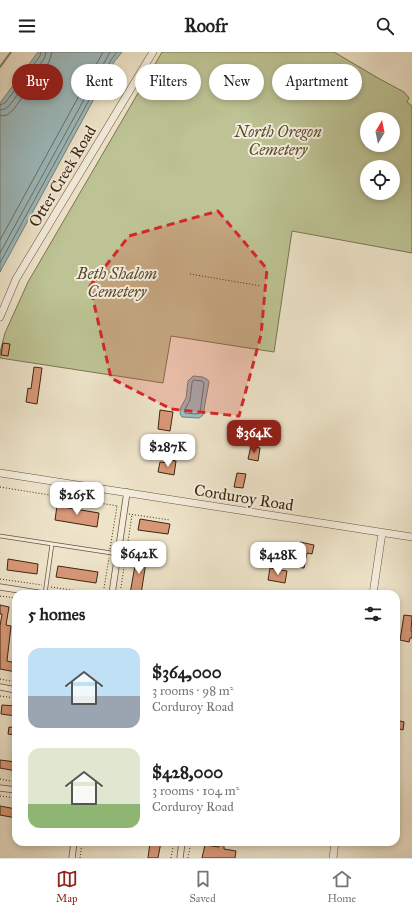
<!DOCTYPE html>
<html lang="en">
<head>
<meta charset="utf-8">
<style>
	:root { --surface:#fff; --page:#f6f6f6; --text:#202124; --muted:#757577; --line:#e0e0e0; --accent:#8f2418 }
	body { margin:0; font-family:"IM FELL Great Primer",serif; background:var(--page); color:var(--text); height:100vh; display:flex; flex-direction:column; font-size:15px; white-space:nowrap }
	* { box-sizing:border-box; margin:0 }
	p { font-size:13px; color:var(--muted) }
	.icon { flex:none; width:22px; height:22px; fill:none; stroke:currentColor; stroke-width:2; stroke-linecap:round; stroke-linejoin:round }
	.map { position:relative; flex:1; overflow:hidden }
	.details { position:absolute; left:12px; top:538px; width:388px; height:256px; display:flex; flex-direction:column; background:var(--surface); border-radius:12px; box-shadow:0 2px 6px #0003 }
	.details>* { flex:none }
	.top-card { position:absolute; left:12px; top:12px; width:388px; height:36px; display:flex; gap:8px }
	.needle { width:26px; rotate:10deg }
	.buttons { position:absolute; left:360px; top:60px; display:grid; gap:8px }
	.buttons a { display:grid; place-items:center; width:40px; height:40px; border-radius:50%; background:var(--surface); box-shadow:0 2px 6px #0003; font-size:20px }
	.price { position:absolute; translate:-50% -34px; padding:0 9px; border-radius:8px; background:#fff; color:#222; font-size:13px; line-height:26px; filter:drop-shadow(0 1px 2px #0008) }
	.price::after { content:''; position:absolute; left:50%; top:24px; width:12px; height:9px; margin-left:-6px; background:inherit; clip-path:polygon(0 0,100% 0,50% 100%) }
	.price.active { background:var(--accent); color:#fff }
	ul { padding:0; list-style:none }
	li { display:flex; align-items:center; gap:12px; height:100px; padding:0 16px }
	li span { display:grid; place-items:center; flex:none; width:112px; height:80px; border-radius:12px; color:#555 }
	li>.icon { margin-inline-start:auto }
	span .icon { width:48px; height:48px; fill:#fffc; stroke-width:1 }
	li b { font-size:17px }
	h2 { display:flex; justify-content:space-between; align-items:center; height:48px; padding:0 16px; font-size:17px }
	.chip { padding:0 14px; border-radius:18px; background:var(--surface); box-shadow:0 2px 6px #0003; font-size:14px; line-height:36px }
	.chip.active { background:var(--accent); color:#fff }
	header { display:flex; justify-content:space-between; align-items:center; height:52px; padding:0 16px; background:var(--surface); font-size:18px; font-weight:700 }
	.tab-bar { display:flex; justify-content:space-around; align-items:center; height:56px; border-top:1px solid var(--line); background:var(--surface); font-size:11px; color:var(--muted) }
	.tab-bar a { display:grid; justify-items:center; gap:2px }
	.tab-bar .active { color:var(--accent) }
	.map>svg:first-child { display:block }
</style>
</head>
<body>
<header><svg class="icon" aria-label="menu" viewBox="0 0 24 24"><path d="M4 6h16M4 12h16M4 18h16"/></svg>Roofr<svg class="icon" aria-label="search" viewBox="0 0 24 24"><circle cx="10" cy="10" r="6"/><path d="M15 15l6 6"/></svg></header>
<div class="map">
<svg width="412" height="806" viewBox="0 0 412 806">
	<rect width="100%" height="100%" fill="#eee4ca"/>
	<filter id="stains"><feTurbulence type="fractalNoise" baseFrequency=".005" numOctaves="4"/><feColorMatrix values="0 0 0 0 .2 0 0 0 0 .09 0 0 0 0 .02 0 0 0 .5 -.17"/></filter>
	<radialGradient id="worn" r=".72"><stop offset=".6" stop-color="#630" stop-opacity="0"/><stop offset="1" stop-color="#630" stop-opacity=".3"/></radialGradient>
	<path fill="#bdc394" stroke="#7c7452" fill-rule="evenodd" d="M162 0H334L378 26 404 40 409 46 407 50 412 54V201L292 179 274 300 171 284 163 331 0 306V300L5 281 28 230ZM367 67H393V93H367ZM367 115H393V141H367Z"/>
	<path fill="#9dbcc0" stroke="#768079" d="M38 0H122L114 10 0 220V51Z
		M193 324 203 325 208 328 209 330 203 363 199 366 182 365 180 362 181 355 186 346 188 329Z"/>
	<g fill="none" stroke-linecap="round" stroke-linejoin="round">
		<path stroke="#6c7168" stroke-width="1" d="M0 53 5 51 40 4 41 0
			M0 58 5 57 9 54 44 7 46 0
			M0 64 7 63 13 58 49 10 52 0
			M0 188 103 0
			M0 201 110 0
			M0 211 111 8 117 0
			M194 328 202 329 204 331 200 361 196 362 185 361 184 359 190 348 192 331Z"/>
		<path stroke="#768079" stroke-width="2" d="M0 15 11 0"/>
	</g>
	<path fill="#d99878" stroke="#3c260f" d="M3 291 10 292 8 304 1 303Z
		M34 315 42 316 37 352 26 350 28 336 31 337Z
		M160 358 173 360 170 379 158 377Z
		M251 394 260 396 258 409 248 407Z
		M170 408 176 409 174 423 158 420 160 410 169 411Z
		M237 421 246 422 243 436 234 435Z
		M57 454 99 461 97 475 55 468Z
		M140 467 170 472 168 482 138 478Z
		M300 490 314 493 312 502 307 501 304 516 296 515Z
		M137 502 147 504 141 542H130Z
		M8 507 38 512 37 522 7 518Z
		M58 514 98 520 96 531 56 525Z
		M270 516 287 519 285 531 268 528Z
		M0 553 9 555 6 573 11 574 7 609 16 611V620L0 617V574L2 562H0Z
		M404 563 412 564 411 579 412 580V586H410L409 590 400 588Z
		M2 653 15 654 14 655H16V664L1 662Z
		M396 668 404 670 403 678 396 676Z
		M9 675 16 676 15 683 8 682Z
		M0 708 16 710V719L0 716Z
		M0 754 16 757V766L0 763Z
		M150 790H161L158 806H148Z
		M219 792H224V797L236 799 235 806H202L205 793 219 795Z"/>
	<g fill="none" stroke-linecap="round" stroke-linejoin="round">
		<g stroke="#68563e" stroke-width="4.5">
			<path id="service" d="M0 484 118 502
				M45 542 52 492"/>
		</g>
		<g stroke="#68563e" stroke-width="7">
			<path id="minor" d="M0 535 44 542
				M112 542 127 440
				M0 635 16 638
				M0 736 16 738
				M72 806 74 790
				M180 806 182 790"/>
		</g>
		<g stroke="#68563e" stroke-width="8">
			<path id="tertiary" d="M0 265 16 227 153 0
				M0 421 412 485
				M373 542 382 481
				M333 806 335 790"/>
		</g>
		<path stroke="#3c260f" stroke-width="1" stroke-dasharray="1 2" stroke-linecap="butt" d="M190 222 261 234
			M87 240 106 243
			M0 435 118 454
			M129 462 170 468
			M110 497 117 454
			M0 527 42 533
			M51 535 98 542
			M103 542 109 506
			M120 542 132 463
			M0 544 16 546
			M0 627 16 630
			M0 644 16 646
			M0 727 16 730
			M0 744 16 746
			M80 806 82 790
			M171 806 174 790
			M188 806 191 790"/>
		<use href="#service" stroke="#f4eddd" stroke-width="3"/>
		<use href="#minor" stroke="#f4eddd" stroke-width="5.5"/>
		<use href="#tertiary" stroke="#f4eddd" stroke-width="7"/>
	</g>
	<path fill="#d62828" fill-opacity="0.2" stroke="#d62828" stroke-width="3" stroke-dasharray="8 5" stroke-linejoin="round" d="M218 159 267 217 261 283 239 364 171 357 111 326 90 234 129 184Z"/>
	<g text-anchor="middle" stroke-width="4" stroke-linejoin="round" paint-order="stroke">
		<g font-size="16" font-style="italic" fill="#5c4d30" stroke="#f4eddd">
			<text x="278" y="85">North Oregon<tspan x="278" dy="18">Cemetery</tspan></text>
			<text x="117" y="227">Beth Shalom<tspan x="117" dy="18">Cemetery</tspan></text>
		</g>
		<g font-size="16" fill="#3c260f" stroke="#f4eddd">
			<text transform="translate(62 124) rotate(-59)" y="6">Otter Creek Road</text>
			<text transform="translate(244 445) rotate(9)" y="6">Corduroy Road</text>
		</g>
	</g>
	<rect width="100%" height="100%" filter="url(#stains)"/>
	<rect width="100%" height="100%" fill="url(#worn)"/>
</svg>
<div class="buttons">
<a><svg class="needle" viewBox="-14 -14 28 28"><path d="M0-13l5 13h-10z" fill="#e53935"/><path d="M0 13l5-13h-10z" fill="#757577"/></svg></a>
<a><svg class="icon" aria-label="locate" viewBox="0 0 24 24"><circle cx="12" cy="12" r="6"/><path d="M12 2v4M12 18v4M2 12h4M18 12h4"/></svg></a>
</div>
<b class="price active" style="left:254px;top:402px">$364K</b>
<b class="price" style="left:168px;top:416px">$287K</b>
<b class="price" style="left:77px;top:464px">$265K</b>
<b class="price" style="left:139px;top:523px">$642K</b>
<b class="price" style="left:278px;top:524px">$428K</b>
<div class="top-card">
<a class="chip active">Buy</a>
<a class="chip">Rent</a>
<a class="chip">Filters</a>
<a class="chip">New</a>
<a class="chip">Apartment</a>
</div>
<section class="details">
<h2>5 homes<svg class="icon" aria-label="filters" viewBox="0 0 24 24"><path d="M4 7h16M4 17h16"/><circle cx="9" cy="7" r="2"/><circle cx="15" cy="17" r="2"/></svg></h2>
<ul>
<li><span style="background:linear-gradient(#bfe0f5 60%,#9aa5b1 0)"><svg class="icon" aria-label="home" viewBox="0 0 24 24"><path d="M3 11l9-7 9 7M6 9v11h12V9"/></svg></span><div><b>$364,000</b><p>3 rooms · 98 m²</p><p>Corduroy Road</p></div></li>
<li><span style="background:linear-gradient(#dfe7d0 70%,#8fb573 0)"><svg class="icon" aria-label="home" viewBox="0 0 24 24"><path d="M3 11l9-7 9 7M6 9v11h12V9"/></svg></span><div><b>$428,000</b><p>3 rooms · 104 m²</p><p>Corduroy Road</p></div></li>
</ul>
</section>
</div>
<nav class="tab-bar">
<a class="active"><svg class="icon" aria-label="map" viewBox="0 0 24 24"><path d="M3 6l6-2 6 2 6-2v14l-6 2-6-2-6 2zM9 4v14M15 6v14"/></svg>Map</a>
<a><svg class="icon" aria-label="saved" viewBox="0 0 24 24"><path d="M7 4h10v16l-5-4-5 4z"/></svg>Saved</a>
<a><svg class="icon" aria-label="home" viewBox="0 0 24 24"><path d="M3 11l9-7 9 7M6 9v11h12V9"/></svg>Home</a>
</nav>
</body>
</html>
